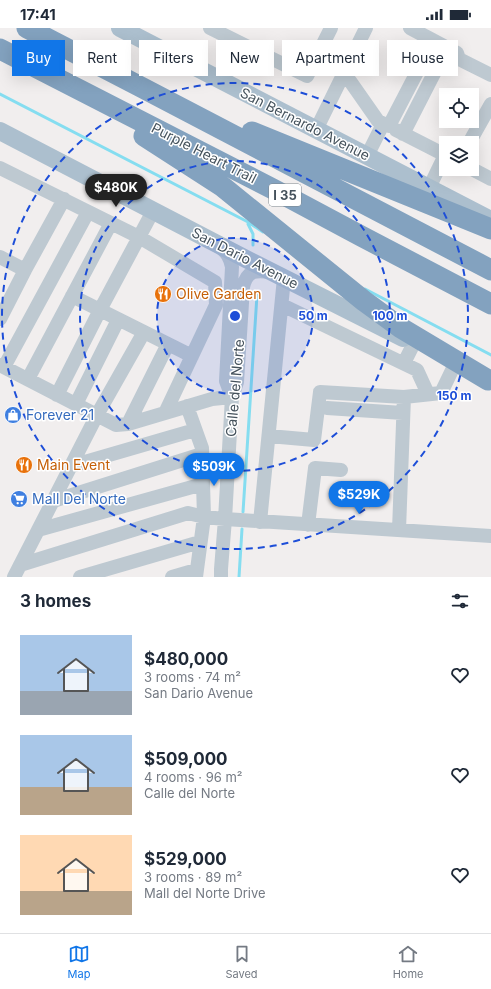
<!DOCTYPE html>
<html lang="en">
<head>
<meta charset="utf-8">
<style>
	:root { --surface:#fff; --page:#f2f2f3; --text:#1f2937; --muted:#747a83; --line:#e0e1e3; --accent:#1176e8 }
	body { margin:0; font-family:Inter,sans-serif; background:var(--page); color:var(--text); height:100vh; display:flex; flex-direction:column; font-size:15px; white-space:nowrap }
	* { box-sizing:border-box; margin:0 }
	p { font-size:13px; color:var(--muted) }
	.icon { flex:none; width:22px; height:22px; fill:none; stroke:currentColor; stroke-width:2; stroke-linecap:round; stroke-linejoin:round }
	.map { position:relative; height:549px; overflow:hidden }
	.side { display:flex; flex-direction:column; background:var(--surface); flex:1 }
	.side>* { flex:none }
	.guide { position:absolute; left:12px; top:12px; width:467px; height:36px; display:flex; gap:8px }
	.controls { position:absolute; left:439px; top:60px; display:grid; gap:8px }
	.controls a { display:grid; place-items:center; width:40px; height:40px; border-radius:0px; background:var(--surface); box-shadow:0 4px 16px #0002; font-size:20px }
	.price { position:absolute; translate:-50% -34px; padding:0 9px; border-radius:14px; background:var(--accent); color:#fff; font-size:13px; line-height:26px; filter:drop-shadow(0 1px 2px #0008) }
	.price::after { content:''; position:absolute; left:50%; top:24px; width:12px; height:9px; margin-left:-6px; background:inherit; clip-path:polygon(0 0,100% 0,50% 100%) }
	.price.current { background:#222; color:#fff }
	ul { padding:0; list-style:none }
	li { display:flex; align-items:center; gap:12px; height:100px; padding:0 20px }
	li span { display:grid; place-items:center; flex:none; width:112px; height:80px; border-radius:0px; color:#555 }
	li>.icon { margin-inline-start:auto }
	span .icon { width:48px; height:48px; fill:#fffc; stroke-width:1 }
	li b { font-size:17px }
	h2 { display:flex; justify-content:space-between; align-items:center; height:48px; padding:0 20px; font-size:17px }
	.chip { padding:0 14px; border-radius:0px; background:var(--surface); box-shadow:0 4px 16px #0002; font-size:14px; line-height:36px }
	.chip.current { background:var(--accent); color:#fff }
	.status { display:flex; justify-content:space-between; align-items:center; height:28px; padding:0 20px; background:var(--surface); direction:ltr }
	.status svg { height:11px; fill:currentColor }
	.tab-bar { display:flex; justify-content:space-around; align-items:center; height:56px; border-top:1px solid var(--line); background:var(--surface); font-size:11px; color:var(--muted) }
	.tab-bar a { display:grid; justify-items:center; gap:2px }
	.tab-bar .current { color:var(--accent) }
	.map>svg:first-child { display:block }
</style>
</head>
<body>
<div class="status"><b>17:41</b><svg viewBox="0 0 49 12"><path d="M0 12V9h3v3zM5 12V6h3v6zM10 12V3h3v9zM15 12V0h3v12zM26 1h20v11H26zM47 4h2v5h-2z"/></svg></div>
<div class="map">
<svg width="491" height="549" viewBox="0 0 491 549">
	<rect width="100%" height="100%" fill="#f1eeee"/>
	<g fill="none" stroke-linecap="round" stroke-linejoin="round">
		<path stroke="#85ddf0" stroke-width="3" d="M0 66 248 194 263 204
			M248 196 253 206V217
			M365 261 491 327
			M243 484 257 267
			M239 549 242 501"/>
		<path stroke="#bec9d1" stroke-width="14" d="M210 0 307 48 331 0
			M410 0 457 25 459 31 491 47
			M342 49 350 53 378 93 389 98 428 23 430 12
			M316 102 366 0
			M396 102 445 127
			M403 106 447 20
			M469 115 491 76
			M367 128 383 96
			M0 140 139 209 215 254 216 277 165 385
			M472 141 491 151
			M429 160 445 127H446
			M220 219C227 225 230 229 232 239L226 353 232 369
			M0 229 25 242
			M72 268 192 328
			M282 277 417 342 428 366
			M0 291 25 242 64 171
			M404 335 414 315
			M0 337 116 397 128 396 212 371 232 369
			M4 339 88 184
			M28 351 111 195
			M57 367 100 282 153 183
			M76 376 118 292
			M187 378 202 420 204 489 225 491 491 508
			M327 380 403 385
			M128 396 168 316
			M269 408 314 412 320 364 404 369
			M71 438 195 402
			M53 473 202 426
			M260 494 284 250
			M308 497 315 440 341 442
			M38 502 203 456
			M399 502 404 369 441 365 455 336
			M20 537 188 485 204 489 196 549
			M14 549 97 387 144 304
			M80 549 200 514
			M172 549 196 542
			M221 549V541L225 491 232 369 237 354 243 259C247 242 256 242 270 244"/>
		<path stroke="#acbfce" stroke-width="18" d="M120 0 489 191
			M0 103 246 231 403 310"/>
		<path stroke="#83a2bf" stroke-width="21" d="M27 0 139 58 491 242
			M0 21 273 161 361 208 491 276
			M252 104 491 201
			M144 108 223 159 364 273 401 300 488 352"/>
	</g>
	<circle cx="235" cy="288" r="78" fill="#1d4ed8" fill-opacity=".12"/>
	<g fill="none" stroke="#1d4ed8" stroke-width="2" stroke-dasharray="7 5">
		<circle cx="235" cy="288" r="78"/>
		<circle cx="235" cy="288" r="155"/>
		<circle cx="235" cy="288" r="233"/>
	</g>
	<defs>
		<g id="restaurant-disc" transform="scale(0.9)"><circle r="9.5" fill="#e8710a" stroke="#fff"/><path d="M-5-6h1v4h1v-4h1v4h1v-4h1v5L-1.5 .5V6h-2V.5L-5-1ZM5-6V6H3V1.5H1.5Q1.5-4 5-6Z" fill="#fff"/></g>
		<g id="shop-disc" transform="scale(0.9)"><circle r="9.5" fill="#3f7fe0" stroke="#fff"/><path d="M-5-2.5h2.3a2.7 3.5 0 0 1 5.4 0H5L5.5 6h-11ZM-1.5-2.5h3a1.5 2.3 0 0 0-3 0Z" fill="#fff"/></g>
		<g id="supermarket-disc" transform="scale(0.9)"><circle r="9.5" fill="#3f7fe0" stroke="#fff"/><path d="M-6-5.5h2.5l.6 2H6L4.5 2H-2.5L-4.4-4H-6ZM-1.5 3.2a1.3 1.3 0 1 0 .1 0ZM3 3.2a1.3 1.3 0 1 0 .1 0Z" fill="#fff"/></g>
	</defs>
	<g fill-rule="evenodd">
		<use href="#restaurant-disc" x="163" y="266"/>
		<use href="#shop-disc" x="13" y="387"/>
		<use href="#restaurant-disc" x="24" y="437"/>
		<use href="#supermarket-disc" x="19" y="471"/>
	</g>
	<g text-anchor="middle" stroke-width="3" stroke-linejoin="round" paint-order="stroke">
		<rect fill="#fff" stroke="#7d868d" stroke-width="1" x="269" y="156" width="32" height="22" rx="3"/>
		<g font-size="13" font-weight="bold" fill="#45525c">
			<text x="285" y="172">I 35</text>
		</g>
		<g font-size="14" fill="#45525c" stroke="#fff">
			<text transform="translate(305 96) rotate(27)" y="5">San Bernardo Avenue</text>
			<text transform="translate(204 125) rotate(27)" y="5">Purple Heart Trail</text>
			<text transform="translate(245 230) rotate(27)" y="5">San Dario Avenue</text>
			<text transform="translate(235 360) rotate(-85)" y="5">Calle del Norte</text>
		</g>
		<g font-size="14" fill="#c56008" stroke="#fff" text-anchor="start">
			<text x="176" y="271">Olive Garden</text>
			<text x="37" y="442">Main Event</text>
		</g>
		<g font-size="14" fill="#366cbe" stroke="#fff" text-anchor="start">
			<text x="26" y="392">Forever 21</text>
			<text x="32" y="476">Mall Del Norte</text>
		</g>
	</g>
	<circle cx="235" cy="288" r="6" fill="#1d4ed8" stroke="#fff" stroke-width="2"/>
	<g font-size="12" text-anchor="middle" font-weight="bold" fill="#1d4ed8" stroke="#fff" stroke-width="3" stroke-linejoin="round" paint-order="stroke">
		<text x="313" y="292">50 m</text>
		<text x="390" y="292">100 m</text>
		<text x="454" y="372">150 m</text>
	</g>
</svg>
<div class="controls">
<a><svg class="icon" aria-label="locate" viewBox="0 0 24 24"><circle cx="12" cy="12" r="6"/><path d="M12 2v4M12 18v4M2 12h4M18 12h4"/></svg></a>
<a><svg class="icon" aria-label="layers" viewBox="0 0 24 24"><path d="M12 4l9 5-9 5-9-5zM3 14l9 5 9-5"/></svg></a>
</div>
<b class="price current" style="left:116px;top:180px">$480K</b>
<b class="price" style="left:214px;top:459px">$509K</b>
<b class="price" style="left:359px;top:487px">$529K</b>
<div class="guide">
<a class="chip current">Buy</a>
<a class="chip">Rent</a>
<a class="chip">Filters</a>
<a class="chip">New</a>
<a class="chip">Apartment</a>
<a class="chip">House</a>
</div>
</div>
<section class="side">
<h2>3 homes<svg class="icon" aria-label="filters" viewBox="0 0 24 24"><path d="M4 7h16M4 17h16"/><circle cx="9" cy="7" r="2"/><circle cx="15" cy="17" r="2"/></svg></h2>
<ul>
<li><span style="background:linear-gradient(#a9c7e8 70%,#9aa5b1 0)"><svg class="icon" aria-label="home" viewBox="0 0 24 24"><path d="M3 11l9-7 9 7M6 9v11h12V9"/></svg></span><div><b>$480,000</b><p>3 rooms · 74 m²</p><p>San Dario Avenue</p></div><svg class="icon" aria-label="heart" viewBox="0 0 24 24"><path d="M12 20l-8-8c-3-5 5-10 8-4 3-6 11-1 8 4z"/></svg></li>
<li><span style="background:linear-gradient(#a9c7e8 65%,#b9a48a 0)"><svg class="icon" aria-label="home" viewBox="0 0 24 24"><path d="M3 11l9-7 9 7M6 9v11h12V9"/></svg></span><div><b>$509,000</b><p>4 rooms · 96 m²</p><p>Calle del Norte</p></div><svg class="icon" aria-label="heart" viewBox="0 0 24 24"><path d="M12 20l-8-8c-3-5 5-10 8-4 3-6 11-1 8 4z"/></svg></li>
<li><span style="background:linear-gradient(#ffd9b3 70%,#b9a48a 0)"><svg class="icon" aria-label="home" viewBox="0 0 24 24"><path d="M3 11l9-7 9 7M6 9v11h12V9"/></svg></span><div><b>$529,000</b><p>3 rooms · 89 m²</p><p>Mall del Norte Drive</p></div><svg class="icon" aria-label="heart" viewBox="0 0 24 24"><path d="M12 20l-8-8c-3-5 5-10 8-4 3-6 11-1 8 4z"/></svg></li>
</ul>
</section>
<nav class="tab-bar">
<a class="current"><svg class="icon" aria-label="map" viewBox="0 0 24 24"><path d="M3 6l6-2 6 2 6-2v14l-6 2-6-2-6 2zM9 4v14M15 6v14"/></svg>Map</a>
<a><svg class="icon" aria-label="saved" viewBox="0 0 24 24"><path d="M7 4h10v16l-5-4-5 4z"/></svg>Saved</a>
<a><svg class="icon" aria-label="home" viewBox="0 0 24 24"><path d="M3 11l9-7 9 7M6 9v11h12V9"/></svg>Home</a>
</nav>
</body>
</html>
